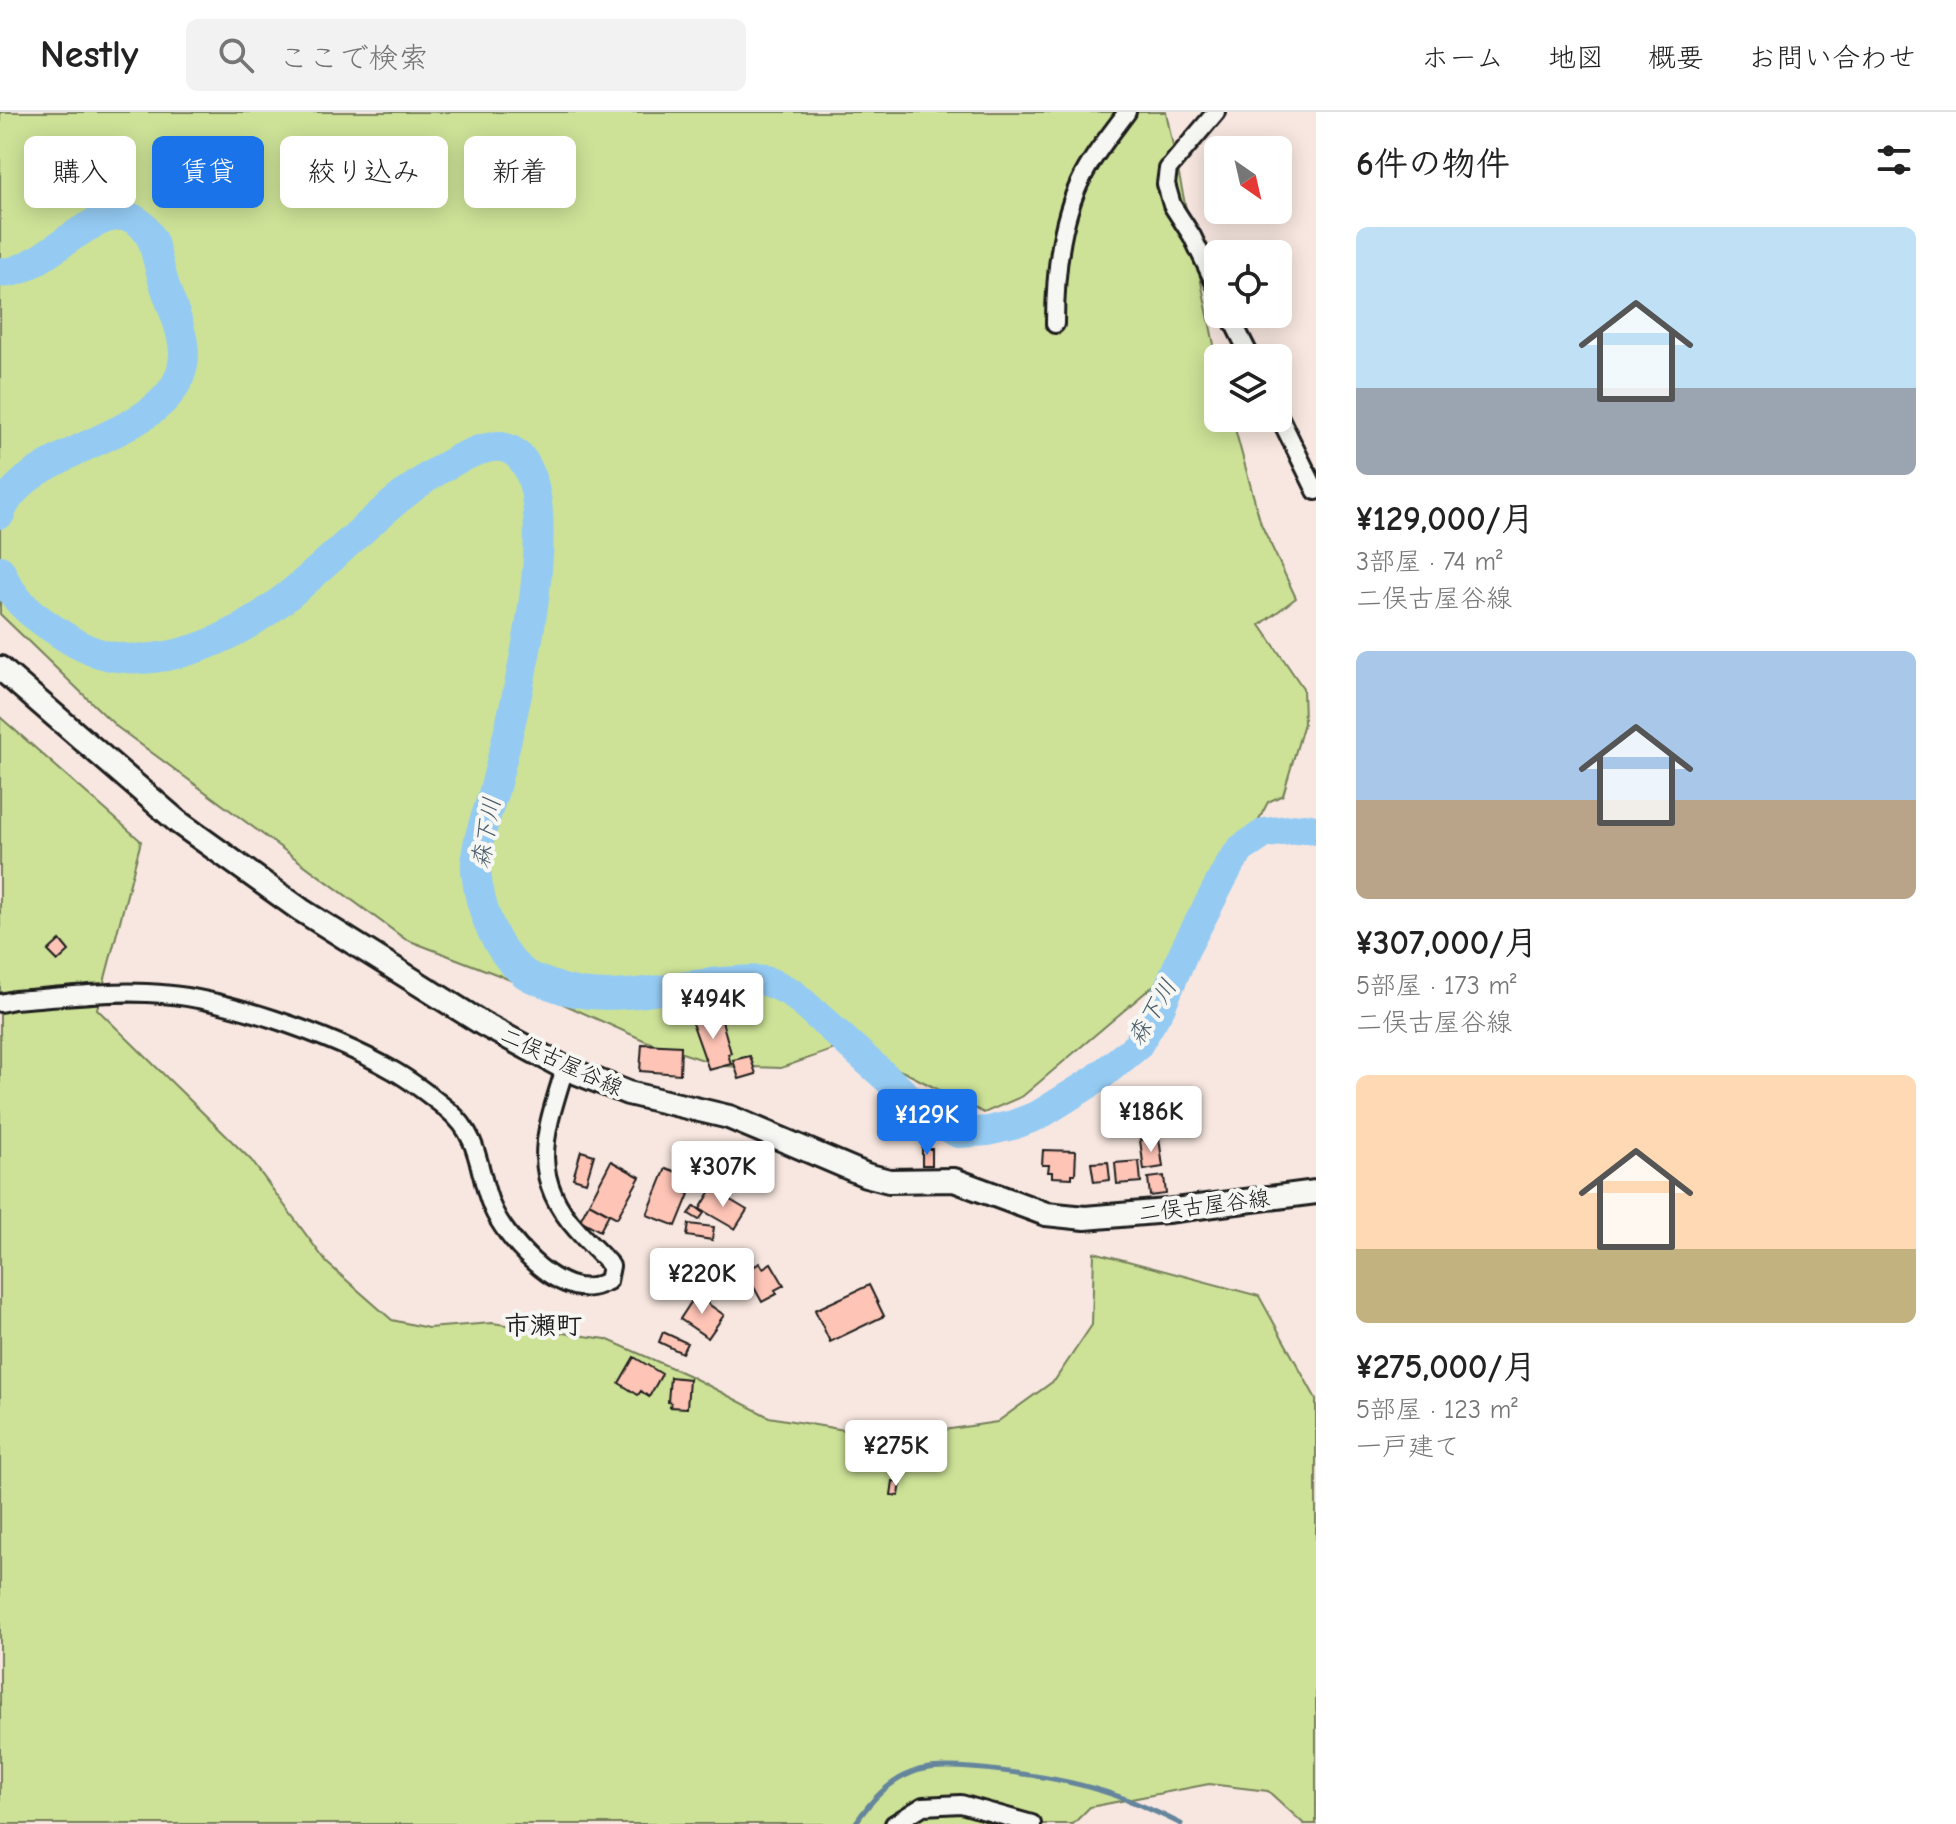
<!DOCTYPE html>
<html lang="ja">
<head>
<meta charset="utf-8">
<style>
	:root { --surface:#fff; --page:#f2f2f2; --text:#222; --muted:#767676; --line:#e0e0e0; --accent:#1a73e8 }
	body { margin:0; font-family:"Comic Neue","Klee One",sans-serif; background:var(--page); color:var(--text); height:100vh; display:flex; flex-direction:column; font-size:30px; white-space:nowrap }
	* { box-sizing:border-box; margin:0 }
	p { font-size:26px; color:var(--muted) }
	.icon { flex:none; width:44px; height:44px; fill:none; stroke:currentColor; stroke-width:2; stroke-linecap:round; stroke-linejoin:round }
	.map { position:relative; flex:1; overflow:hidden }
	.details { display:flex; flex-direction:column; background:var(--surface); width:640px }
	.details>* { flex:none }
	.banner { position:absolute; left:24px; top:24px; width:760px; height:72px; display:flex; gap:16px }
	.needle { width:52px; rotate:146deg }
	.fabs { position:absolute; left:1204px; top:24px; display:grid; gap:16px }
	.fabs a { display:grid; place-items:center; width:88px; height:88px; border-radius:12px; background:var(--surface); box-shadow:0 4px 20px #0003; font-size:40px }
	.price { position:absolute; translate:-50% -68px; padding:0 18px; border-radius:8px; background:#fff; color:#222; font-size:26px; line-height:52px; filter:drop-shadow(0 2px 4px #0008) }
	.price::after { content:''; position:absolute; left:50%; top:48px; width:24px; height:18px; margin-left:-12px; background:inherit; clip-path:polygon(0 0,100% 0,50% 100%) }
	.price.current { background:var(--accent); color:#fff }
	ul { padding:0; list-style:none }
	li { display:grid; align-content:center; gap:16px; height:424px; padding:0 40px }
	li span { display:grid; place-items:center; height:248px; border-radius:12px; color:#555 }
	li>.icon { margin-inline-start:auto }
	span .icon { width:144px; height:144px; fill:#fffc; stroke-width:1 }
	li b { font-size:34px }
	h2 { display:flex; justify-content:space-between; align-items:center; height:96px; padding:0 40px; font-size:34px }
	.pill { padding:0 28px; border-radius:12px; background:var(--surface); box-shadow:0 4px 20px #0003; font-size:28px; line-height:72px }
	.pill.current { background:var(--accent); color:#fff }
	header { display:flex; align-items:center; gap:48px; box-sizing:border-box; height:112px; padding:0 40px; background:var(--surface); border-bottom:2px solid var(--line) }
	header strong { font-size:38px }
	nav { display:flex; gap:44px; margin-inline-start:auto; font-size:28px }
	.search { width:560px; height:72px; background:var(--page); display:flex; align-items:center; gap:20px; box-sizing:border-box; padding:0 28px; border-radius:12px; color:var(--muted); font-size:30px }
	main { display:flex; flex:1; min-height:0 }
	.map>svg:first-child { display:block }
</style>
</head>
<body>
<header>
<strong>Nestly</strong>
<div class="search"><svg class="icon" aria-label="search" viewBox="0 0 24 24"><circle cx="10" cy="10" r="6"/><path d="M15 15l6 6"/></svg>ここで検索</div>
<nav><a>ホーム</a><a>地図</a><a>概要</a><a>お問い合わせ</a></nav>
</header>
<main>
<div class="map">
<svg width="1316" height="1712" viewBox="0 0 1316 1712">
	<rect width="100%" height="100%" fill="#f8e7e0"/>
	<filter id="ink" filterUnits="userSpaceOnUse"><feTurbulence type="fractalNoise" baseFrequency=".0125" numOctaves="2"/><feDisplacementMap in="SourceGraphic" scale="16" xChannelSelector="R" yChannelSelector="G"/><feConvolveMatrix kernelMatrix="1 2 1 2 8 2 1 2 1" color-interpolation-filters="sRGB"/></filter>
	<g filter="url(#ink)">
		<path fill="#cde297" stroke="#747f5a" stroke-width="2" d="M0 0H1166L1218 252V306H1232L1261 412 1296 486 1260 513 1303 576 1304 611 1283 683 1268 690 1187 845 1023 984 984 1001 906 961 843 934 781 956 722 954 648 930 501 864 405 827 117 615 0 502Z
			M0 605 141 729 97 897 251 1048 327 1151 392 1208 428 1216 492 1211 606 1227 688 1263 769 1305 891 1326 997 1310 1055 1268 1092 1213 1094 1140 1259 1184 1316 1287V1712H1304L1268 1679 1209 1672 1090 1695 1073 1712H0Z"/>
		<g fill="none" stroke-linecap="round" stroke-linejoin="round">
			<path stroke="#65859d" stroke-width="5" d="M855 1712C871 1688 890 1667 919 1658 953 1648 1060 1666 1095 1677 1125 1685 1153 1698 1181 1712"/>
			<path stroke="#95cbf3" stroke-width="30" d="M0 160C44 168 118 54 153 130 156 143 160 157 164 171 171 194 183 217 184 241 184 328 27 328 0 402
				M0 458C15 494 39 508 70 528 96 544 123 549 153 546 282 532 350 403 458 347 471 341 491 331 506 336 579 360 509 619 495 675 488 702 474 730 476 759 479 795 495 839 524 861 531 867 542 869 551 873 606 895 665 874 722 870 736 869 752 867 765 869 774 871 784 877 792 881L930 1005 958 1021 988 1019 1013 1013 1039 1003 1095 968 1137 934 1161 894 1185 837 1230 752 1241 737 1265 721 1305 716 1316 718"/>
		</g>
		<path fill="#fec4b6" stroke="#1c1c1c" stroke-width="2" d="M60 828 69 839 58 849 48 839Z
			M720 902 731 941 728 942 731 952 709 958 692 910Z
			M642 932 681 934 680 962 640 959Z
			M750 944 756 962 739 967 733 948Z
			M1164 987 1168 1018 1159 1019V1024L1143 1026 1138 991Z
			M1159 1026 1163 1055 1144 1058 1140 1028Z
			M922 1037H932V1053H922Z
			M1043 1038 1076 1039 1075 1062H1072V1066L1052 1065V1060H1048L1049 1053H1042Z
			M581 1039 594 1043 586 1070 573 1066Z
			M611 1049 640 1065 617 1106 589 1091Z
			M1139 1049 1141 1070 1117 1072 1115 1051Z
			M1108 1050 1110 1068 1094 1070 1091 1051Z
			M666 1056 695 1067 676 1114 647 1103Z
			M1164 1064 1166 1082 1150 1084 1148 1066Z
			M712 1077 747 1098 735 1117 700 1097Z
			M589 1091 609 1102 600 1119 580 1108Z
			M695 1094 704 1101 699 1108 689 1102Z
			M689 1112 714 1115 712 1128 687 1124Z
			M760 1151 763 1156 771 1151 784 1173 775 1178 777 1182 762 1190 745 1159Z
			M681 1156 701 1171 690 1186 670 1171Z
			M869 1173 884 1204 830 1230 815 1198Z
			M702 1183 709 1188 707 1191 724 1203 708 1226 680 1207 695 1184 700 1187Z
			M663 1220 687 1231 682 1241 659 1230Z
			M634 1245 662 1262 649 1285 641 1279 638 1283 619 1271Z
			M670 1265 689 1267 687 1296 670 1295 671 1291 668 1290Z
			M893 1369 901 1370 899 1384 891 1383Z"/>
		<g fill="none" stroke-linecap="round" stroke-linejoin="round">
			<g stroke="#1c1c1c" stroke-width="22">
				<path id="minor" d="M1216 0 1168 57 1166 72 1172 93 1192 124 1218 178
					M1229 202 1251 246
					M1055 212C1055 167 1060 113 1079 72 1091 46 1110 23 1127 0
					M1278 302 1316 379
					M0 891 14 888C58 885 103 879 147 881 219 883 331 923 394 959 413 970 431 984 448 998 482 1026 477 1060 492 1095 505 1126 554 1181 591 1175 596 1175 603 1171 608 1169L611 1154C600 1141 588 1131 577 1118 527 1063 546 1019 565 956
					M894 1712 923 1694 961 1692 1032 1712"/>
			</g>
			<g stroke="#1c1c1c" stroke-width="28">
				<path id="major" d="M0 556 178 710 301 798 483 912 565 956 628 981 729 1005 866 1063 889 1069 954 1068 1046 1102 1085 1106 1167 1099 1316 1080"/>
			</g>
			<use href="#minor" stroke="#f6f6f2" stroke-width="16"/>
			<use href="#major" stroke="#f6f6f2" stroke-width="22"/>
		</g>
	</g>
	<g text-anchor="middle" stroke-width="8" stroke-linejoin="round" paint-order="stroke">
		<g font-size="22" fill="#1c1c1c" stroke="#f6f6f2">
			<text transform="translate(562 949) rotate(25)" y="8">二俣古屋谷線</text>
			<text transform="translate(1204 1093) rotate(-7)" y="8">二俣古屋谷線</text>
		</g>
		<g font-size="24" font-style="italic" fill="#465967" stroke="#f6f6f2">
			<text transform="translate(486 721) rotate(-80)" y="8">森下川</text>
			<text transform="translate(1152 900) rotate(-59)" y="8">森下川</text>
		</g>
		<g font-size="26" font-weight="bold" fill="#1c1c1c" stroke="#f6f6f2">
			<text x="543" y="1222">市瀬町</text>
		</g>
	</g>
</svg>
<div class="fabs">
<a><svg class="needle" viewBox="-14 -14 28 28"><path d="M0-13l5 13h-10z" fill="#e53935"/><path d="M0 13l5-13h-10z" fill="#767676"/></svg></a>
<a><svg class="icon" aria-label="locate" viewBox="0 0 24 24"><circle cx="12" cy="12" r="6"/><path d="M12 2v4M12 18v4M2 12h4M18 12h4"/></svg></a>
<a><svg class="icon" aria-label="layers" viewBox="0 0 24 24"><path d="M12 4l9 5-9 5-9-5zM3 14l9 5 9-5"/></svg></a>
</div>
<b class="price" style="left:713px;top:929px">¥494K</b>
<b class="price" style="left:1151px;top:1042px">¥186K</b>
<b class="price current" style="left:927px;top:1045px">¥129K</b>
<b class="price" style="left:723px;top:1097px">¥307K</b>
<b class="price" style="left:702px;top:1204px">¥220K</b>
<b class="price" style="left:896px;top:1376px">¥275K</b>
<div class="banner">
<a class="pill">購入</a>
<a class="pill current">賃貸</a>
<a class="pill">絞り込み</a>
<a class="pill">新着</a>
</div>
</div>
<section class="details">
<h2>6件の物件<svg class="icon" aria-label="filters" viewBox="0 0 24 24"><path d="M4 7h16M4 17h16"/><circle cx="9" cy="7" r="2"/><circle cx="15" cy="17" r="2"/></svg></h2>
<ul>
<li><span style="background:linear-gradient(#bfe0f5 65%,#9aa5b1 0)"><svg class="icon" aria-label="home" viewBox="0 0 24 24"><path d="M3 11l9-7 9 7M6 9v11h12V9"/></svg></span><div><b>¥129,000/月</b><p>3部屋 · 74 m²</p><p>二俣古屋谷線</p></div></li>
<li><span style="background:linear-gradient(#a9c7e8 60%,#b9a48a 0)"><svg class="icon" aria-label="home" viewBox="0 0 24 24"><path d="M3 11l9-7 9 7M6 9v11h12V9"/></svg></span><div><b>¥307,000/月</b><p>5部屋 · 173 m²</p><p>二俣古屋谷線</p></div></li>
<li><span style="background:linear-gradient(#ffd9b3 70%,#c2b280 0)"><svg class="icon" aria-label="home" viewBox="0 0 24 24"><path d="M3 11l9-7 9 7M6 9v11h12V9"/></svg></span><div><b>¥275,000/月</b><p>5部屋 · 123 m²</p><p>一戸建て</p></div></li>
</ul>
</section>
</main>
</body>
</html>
